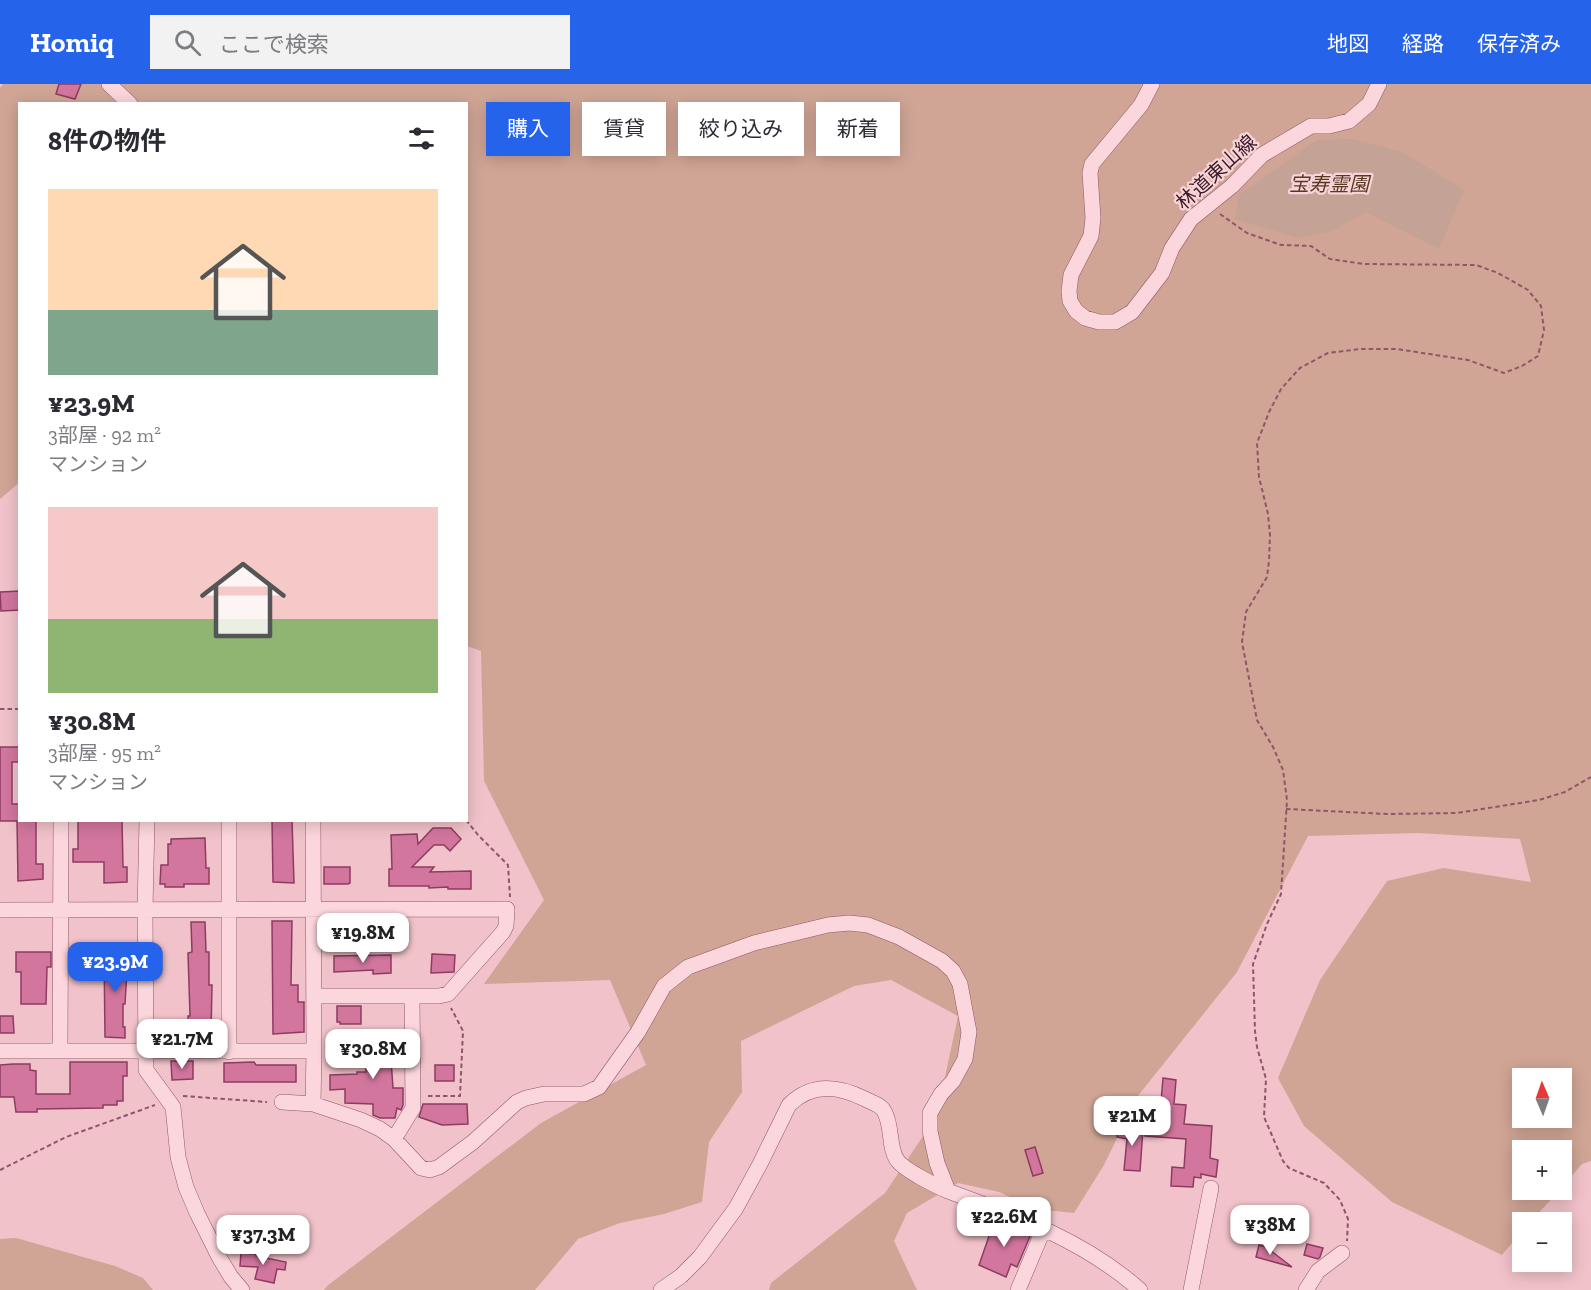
<!DOCTYPE html>
<html lang="ja">
<head>
<meta charset="utf-8">
<style>
	:root { --surface:#fff; --page:#f2f2f3; --text:#2b2b33; --muted:#7c7c81; --accent:#2563eb }
	body { margin:0; font-family:"Zilla Slab","Noto Sans JP",serif; background:var(--page); color:var(--text); height:100vh; display:flex; flex-direction:column; font-size:22px; white-space:nowrap }
	* { box-sizing:border-box; margin:0 }
	p { font-size:20px; color:var(--muted) }
	.icon { flex:none; width:33px; height:33px; fill:none; stroke:currentColor; stroke-width:2; stroke-linecap:round; stroke-linejoin:round }
	.map { position:relative; flex:1; overflow:hidden }
	.details { position:absolute; left:18px; top:18px; width:450px; height:720px; display:flex; flex-direction:column; background:var(--surface); border-radius:0px; box-shadow:0 3px 15px #0003 }
	.details>* { flex:none }
	.guide { position:absolute; left:486px; top:18px; width:570px; height:54px; display:flex; gap:12px }
	.needle { width:39px; rotate:358deg }
	.buttons { position:absolute; left:1512px; top:984px; display:grid; gap:12px }
	.buttons a { display:grid; place-items:center; width:60px; height:60px; border-radius:0px; background:var(--surface); box-shadow:0 3px 15px #0003; font-size:30px }
	.price { position:absolute; translate:-50% -51px; padding:0 14px; border-radius:12px; background:#fff; color:#222; font-size:20px; line-height:39px; filter:drop-shadow(0 2px 3px #0008) }
	.price::after { content:''; position:absolute; left:50%; top:36px; width:18px; height:14px; margin-left:-9px; background:inherit; clip-path:polygon(0 0,100% 0,50% 100%) }
	.price.active { background:var(--accent); color:#fff }
	ul { padding:0; list-style:none }
	li { display:grid; align-content:center; gap:12px; height:318px; padding:0 30px }
	li span { display:grid; place-items:center; height:186px; border-radius:0px; color:#555 }
	li>.icon { margin-inline-start:auto }
	span .icon { width:108px; height:108px; fill:#fffc; stroke-width:1 }
	li b { font-size:26px }
	h2 { display:flex; justify-content:space-between; align-items:center; height:72px; padding:0 30px; font-size:26px }
	.pill { padding:0 21px; border-radius:0px; background:var(--surface); box-shadow:0 3px 15px #0003; font-size:21px; line-height:54px }
	.pill.active { background:var(--accent); color:#fff }
	header { display:flex; align-items:center; gap:36px; box-sizing:border-box; height:84px; padding:0 30px; background:var(--accent); color:#fff }
	header strong { font-size:28px }
	nav { display:flex; gap:33px; margin-inline-start:auto; font-size:21px }
	.search { width:420px; height:54px; background:var(--page); display:flex; align-items:center; gap:15px; box-sizing:border-box; padding:0 21px; border-radius:0px; color:var(--muted); font-size:22px }
	.map>svg:first-child { display:block }
</style>
</head>
<body>
<header>
<strong>Homiq</strong>
<div class="search"><svg class="icon" aria-label="search" viewBox="0 0 24 24"><circle cx="10" cy="10" r="6"/><path d="M15 15l6 6"/></svg>ここで検索</div>
<nav><a>地図</a><a>経路</a><a>保存済み</a></nav>
</header>
<div class="map">
<svg width="1591" height="1206" viewBox="0 0 1591 1206">
	<rect width="100%" height="100%" fill="#f1c2c9"/>
	<path fill="#d0a595" fill-rule="evenodd" d="M3 0H1591V1077L1582 1080 1562 1103V1066H1522V1106H1560L1530 1138H1522V1147L1502 1171 1392 1118 1304 1042 1278 994 1320 896 1387 797 1444 784 1531 798 1520 755 1418 749 1308 752 1237 888 1137 1013 1104 1081 1074 1129 1036 1125 999 1108 958 1099 907 1129 894 1157 917 1206H769L771 1199 885 1109 937 1031 958 932 891 896 854 902 741 957 742 1008 709 1058 702 1118 664 1130 620 1139 578 1155 535 1206H324L327 1202 541 1039 646 981 610 896 484 900 544 816 484 697 481 567 467 562 466 20H20V398L0 415V4ZM1522 994H1562V1034H1522Z
		M16 1154 115 1182 143 1194 153 1206H0V1155Z"/>
	<path fill="#c4a295" d="M1353 55 1402 68 1464 106 1439 165 1366 128 1333 147 1298 154 1235 135 1239 111 1317 56Z"/>
	<path fill="#d2769e" stroke="#8d3c61" stroke-width="1.5" d="M59 0H81L75 15 56 10Z
		M20 507V526L1 527 0 508Z
		M0 663H20V678H12V720H20V736H36V780H43V795L18 797 17 737H0Z
		M78 736H122L123 783H127V798L104 799V778H73V765H78Z
		M272 736H292L294 799 273 798Z
		M433 744H451L461 755 450 767 444 761H434L412 783H434L430 788 471 787V805H448V803L429 804V802H389V785H392L391 751 417 750 418 760Z
		M205 754 206 784H209V800H184V803H165V800H160L161 781H168V760H171V755Z
		M324 783H350V799L348 800H324Z
		M272 837H292L291 901H298V918H304V948L273 950Z
		M191 838H205L206 868H209V901H212L211 950 208 951 188 950V932H190L188 869 192 868Z
		M16 868H51V883H47L46 920H21V888H16Z
		M104 868H128L125 920H123V943H125V954L105 953Z
		M432 870 455 871 454 888 431 889Z
		M391 871V889L373 890V886L334 888V872Z
		M337 922H361V940H340V938H337Z
		M0 932H13L14 949H0Z
		M366 950H392V961H390L393 1004H403V1021L401 1026 397 1024 395 1034H380L373 1031V1020L345 1019V1005L330 1006V991L357 990V988H366Z
		M171 977H193V995L172 996Z
		M70 978H127V992H123V1017H117V1021H103V1024L37 1025V1028H16L14 1013H0V981L13 980H30V986L36 987V1010H70Z
		M254 978 256 981H296V998H224V979Z
		M435 981H454V997H435Z
		M1163 994 1176 996 1174 1020 1186 1021 1184 1040 1212 1042 1210 1074 1218 1076 1216 1093 1201 1090V1094L1194 1093 1193 1103 1171 1102 1172 1083 1184 1084 1186 1055 1145 1052 1148 1018H1161Z
		M423 1020H467L468 1040 442 1041 419 1033Z
		M1119 1041 1143 1045 1140 1087 1124 1086 1127 1055 1117 1053Z
		M1035 1063 1043 1089 1033 1092 1025 1066Z
		M995 1135 1031 1150 1017 1183 1011 1180 1006 1193 979 1181Z
		M1307 1160 1323 1164 1320 1173 1318 1175 1304 1171Z
		M1259 1161 1266 1163 1292 1183 1256 1173Z
		M241 1169 256 1170V1172L286 1178 285 1186 277 1185 274 1199 255 1195 258 1183 240 1182Z"/>
	<g fill="none" stroke-linecap="round" stroke-linejoin="round">
		<g stroke="#8c5869" stroke-width="16">
			<path id="minor" d="M109 0 130 20
				M1152 0 1141 21 1092 80 1090 89 1093 134 1091 152 1071 191 1069 207 1070 217 1076 227 1085 234 1099 238H1115L1132 228 1162 189 1172 164 1191 135 1232 102 1262 71 1311 42H1329L1349 37 1369 20 1379 0
				M147 736 145 825 146 986 173 1023 178 1073 186 1103 197 1129 219 1173 231 1193 242 1206
				M229 736V968
				M0 826 507 825 506 842 503 848 448 910 439 912H314
				M0 967H314L313 736
				M60 967 61 736
				M282 1018 313 1020 361 1036 380 1045 394 1055 421 1084 430 1086 439 1083 473 1058 517 1018 526 1014 544 1010H584L599 1003 638 948 664 902 688 883 754 859 828 841 849 839 868 841 899 853 942 877 953 887 960 900 969 948 965 975 953 997 941 1010 930 1029V1047L937 1079 948 1107C1016 1132 1085 1157 1140 1206
				M313 1020 314 967
				M394 1055 413 1024 412 912
				M661 1206 681 1192 700 1173 736 1124 760 1080 789 1021C812 998 839 1002 865 1015 871 1018 881 1021 884 1027 893 1042 888 1062 897 1076 904 1086 936 1102 948 1107
				M1018 1206 1044 1144
				M1191 1206 1211 1104
				M1306 1206 1318 1187 1342 1169"/>
		</g>
		<path stroke="#8c5869" stroke-width="2" stroke-dasharray="4.5 3" stroke-linecap="butt" d="M1220 130 1247 149 1281 161 1311 162 1330 175 1364 180 1476 181 1498 189 1528 206 1541 222 1544 246 1538 272 1522 282 1504 289 1468 276 1397 265H1360L1328 269 1300 284 1281 305 1269 328 1257 359 1259 393 1268 430 1270 451 1269 477 1267 493 1246 528 1242 558 1257 636 1273 663 1283 686 1287 716 1281 810 1267 840 1253 880 1255 947 1257 963 1266 995 1264 1033 1283 1077 1289 1084 1324 1099 1340 1116 1348 1135 1347 1157
			M0 625H20
			M1286 725 1388 730 1457 729 1539 716 1565 708 1591 693
			M466 736 478 751 508 781 510 813
			M183 1012 267 1018
			M428 1012H460L463 947 451 924
			M0 1086 66 1053 155 1021"/>
		<use href="#minor" stroke="#fbd6dc" stroke-width="15"/>
	</g>
	<g text-anchor="middle" stroke-width="4.5" stroke-linejoin="round" paint-order="stroke">
		<g font-size="20" fill="#3b1d28" stroke="#f8d3d8">
			<text transform="translate(1216 88) rotate(-42)" y="7">林道東山線</text>
		</g>
		<g font-size="20" font-style="italic" fill="#593822" stroke="#f8d3d8">
			<text x="1329" y="107">宝寿霊園</text>
		</g>
	</g>
</svg>
<div class="buttons">
<a><svg class="needle" viewBox="-14 -14 28 28"><path d="M0-13l5 13h-10z" fill="#e53935"/><path d="M0 13l5-13h-10z" fill="#7c7c81"/></svg></a>
<a>+</a>
<a>−</a>
</div>
<b class="price" style="left:363px;top:880px">¥19.8M</b>
<b class="price active" style="left:115px;top:909px">¥23.9M</b>
<b class="price" style="left:182px;top:986px">¥21.7M</b>
<b class="price" style="left:373px;top:996px">¥30.8M</b>
<b class="price" style="left:1132px;top:1063px">¥21M</b>
<b class="price" style="left:1004px;top:1164px">¥22.6M</b>
<b class="price" style="left:1270px;top:1172px">¥38M</b>
<b class="price" style="left:263px;top:1182px">¥37.3M</b>
<div class="guide">
<a class="pill active">購入</a>
<a class="pill">賃貸</a>
<a class="pill">絞り込み</a>
<a class="pill">新着</a>
</div>
<section class="details">
<h2>8件の物件<svg class="icon" aria-label="filters" viewBox="0 0 24 24"><path d="M4 7h16M4 17h16"/><circle cx="9" cy="7" r="2"/><circle cx="15" cy="17" r="2"/></svg></h2>
<ul>
<li><span style="background:linear-gradient(#ffd9b3 65%,#7fa58c 0)"><svg class="icon" aria-label="home" viewBox="0 0 24 24"><path d="M3 11l9-7 9 7M6 9v11h12V9"/></svg></span><div><b>¥23.9M</b><p>3部屋 · 92 m²</p><p>マンション</p></div></li>
<li><span style="background:linear-gradient(#f6c9c9 60%,#8fb573 0)"><svg class="icon" aria-label="home" viewBox="0 0 24 24"><path d="M3 11l9-7 9 7M6 9v11h12V9"/></svg></span><div><b>¥30.8M</b><p>3部屋 · 95 m²</p><p>マンション</p></div></li>
</ul>
</section>
</div>
</body>
</html>
